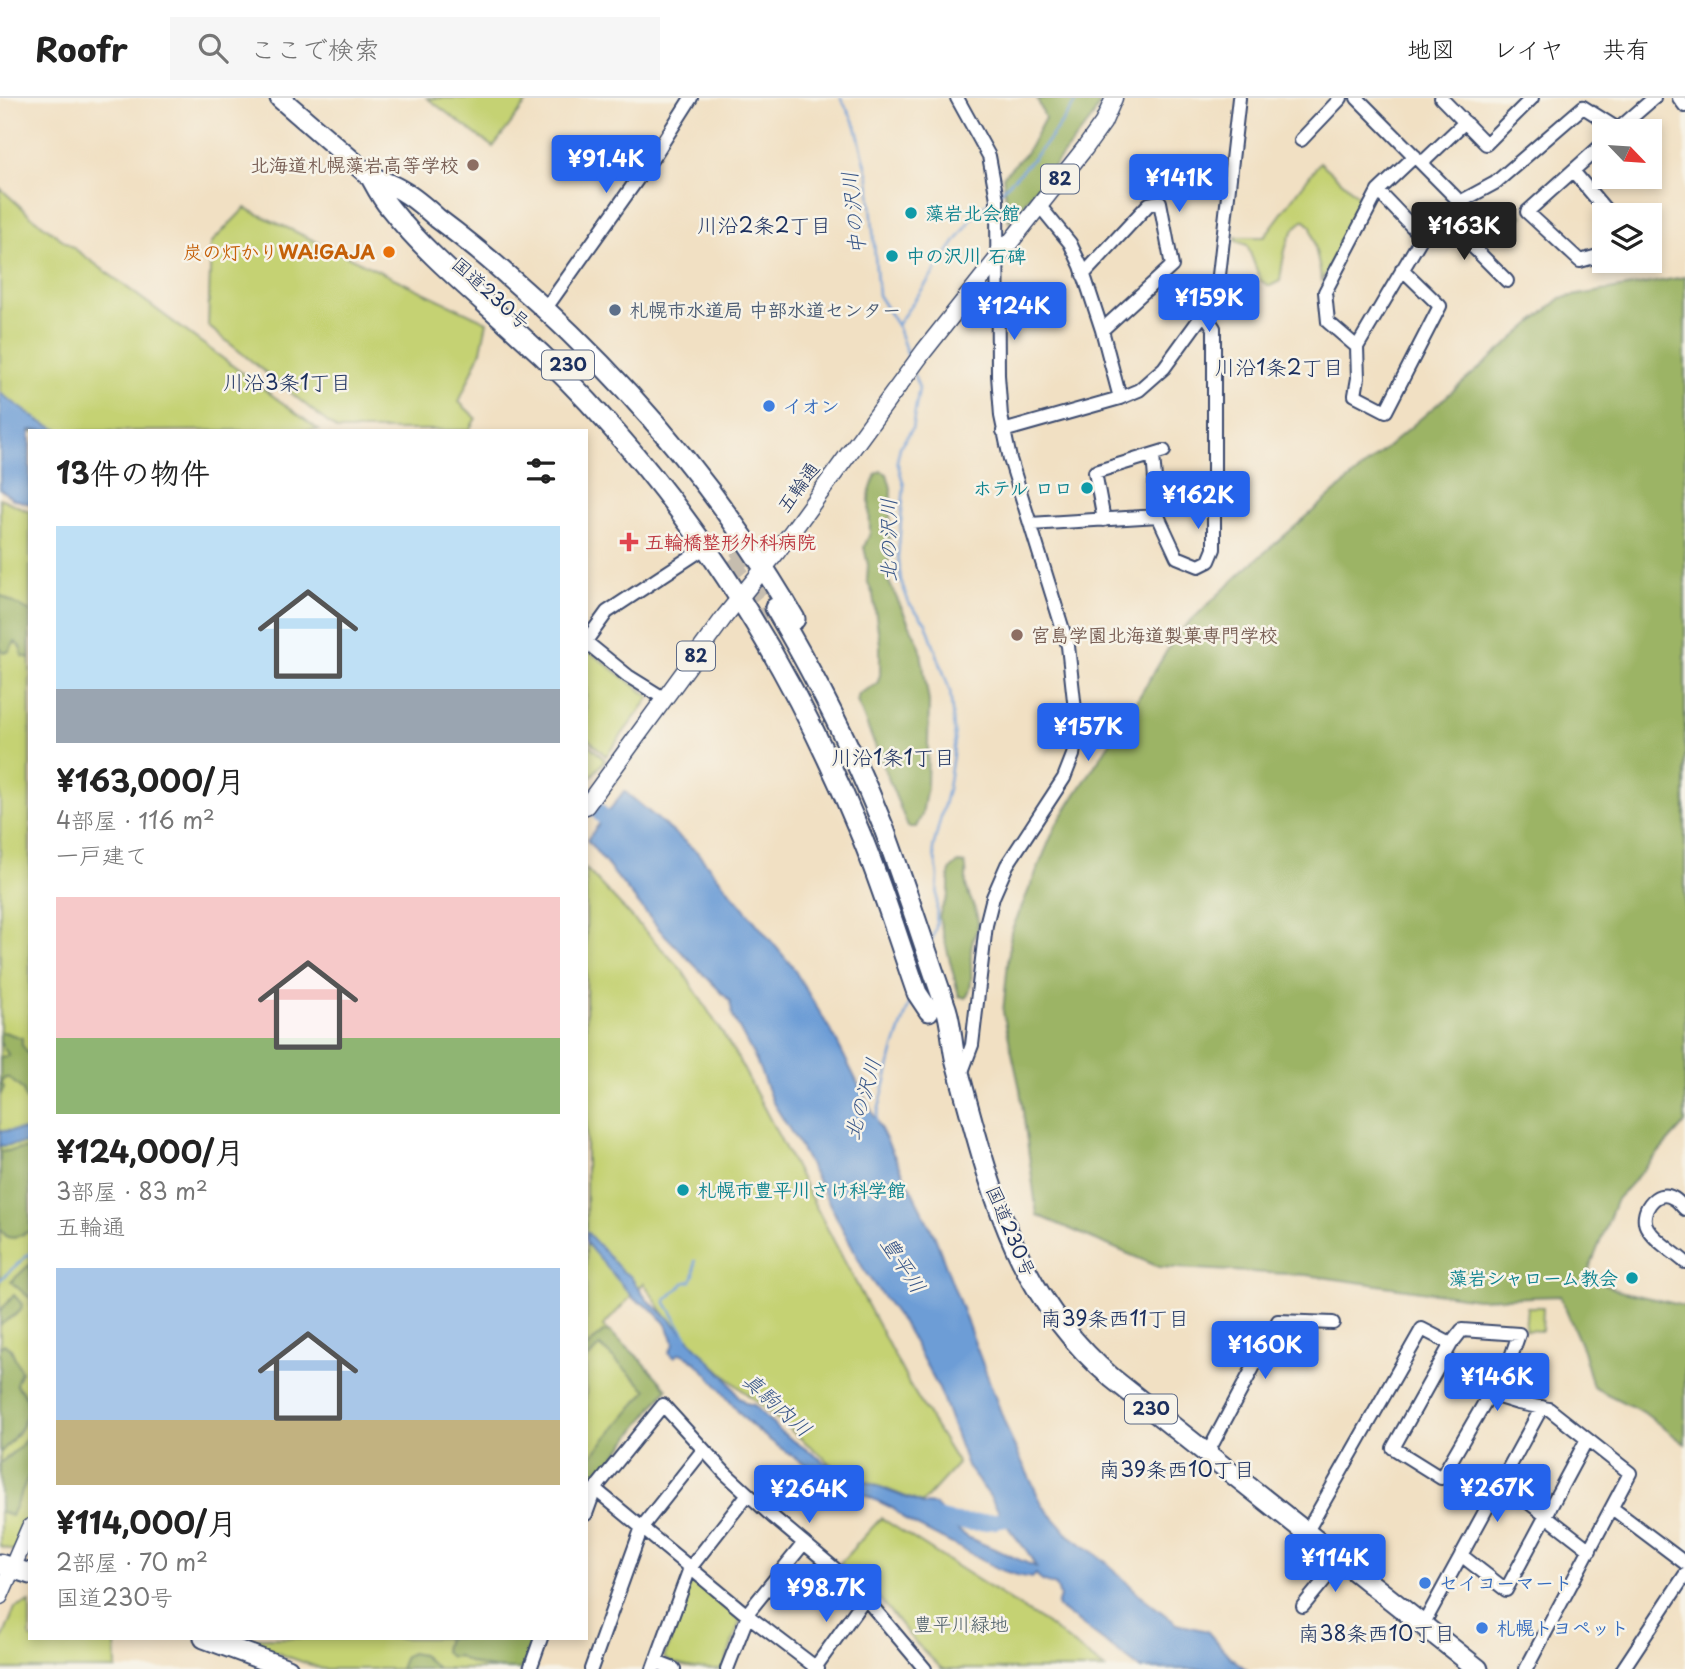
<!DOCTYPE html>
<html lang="ja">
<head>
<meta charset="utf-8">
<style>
	:root { --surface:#fff; --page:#f6f6f6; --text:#222; --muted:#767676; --line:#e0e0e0; --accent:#2563eb }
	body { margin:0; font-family:"Playpen Sans","Klee One",sans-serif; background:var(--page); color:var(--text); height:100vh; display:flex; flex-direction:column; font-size:26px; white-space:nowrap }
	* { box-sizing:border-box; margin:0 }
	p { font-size:23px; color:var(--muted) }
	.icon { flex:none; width:38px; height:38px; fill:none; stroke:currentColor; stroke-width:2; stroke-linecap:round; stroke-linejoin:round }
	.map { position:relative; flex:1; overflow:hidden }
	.sheet { position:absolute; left:28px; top:331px; width:560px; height:1211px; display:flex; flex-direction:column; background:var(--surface); border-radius:0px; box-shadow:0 4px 10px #0003 }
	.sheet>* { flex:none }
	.needle { width:46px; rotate:115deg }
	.buttons { position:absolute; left:1592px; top:21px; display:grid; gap:14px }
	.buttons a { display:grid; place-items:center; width:70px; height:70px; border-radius:0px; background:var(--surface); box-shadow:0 4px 10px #0003; font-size:35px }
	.price { position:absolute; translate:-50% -60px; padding:0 16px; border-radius:7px; background:var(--accent); color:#fff; font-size:23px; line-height:46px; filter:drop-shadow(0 2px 4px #0008) }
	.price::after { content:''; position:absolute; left:50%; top:42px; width:21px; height:16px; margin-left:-10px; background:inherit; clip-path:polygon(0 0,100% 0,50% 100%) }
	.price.on { background:#222; color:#fff }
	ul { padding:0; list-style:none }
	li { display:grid; align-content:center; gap:14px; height:371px; padding:0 28px }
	li span { display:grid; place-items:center; height:217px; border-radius:0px; color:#555 }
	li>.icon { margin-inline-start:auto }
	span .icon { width:126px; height:126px; fill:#fffc; stroke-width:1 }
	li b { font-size:30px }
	h2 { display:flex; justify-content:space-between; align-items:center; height:84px; padding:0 28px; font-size:30px }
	header { display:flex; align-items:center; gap:42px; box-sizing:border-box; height:98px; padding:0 35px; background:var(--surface); border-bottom:2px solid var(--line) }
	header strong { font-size:33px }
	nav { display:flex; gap:38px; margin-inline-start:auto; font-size:24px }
	.search { width:490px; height:63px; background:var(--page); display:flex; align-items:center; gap:18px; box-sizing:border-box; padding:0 24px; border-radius:0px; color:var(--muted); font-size:26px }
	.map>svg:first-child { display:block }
</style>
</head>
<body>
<header>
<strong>Roofr</strong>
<div class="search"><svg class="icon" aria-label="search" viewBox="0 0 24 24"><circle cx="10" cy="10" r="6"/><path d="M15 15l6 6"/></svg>ここで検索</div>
<nav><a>地図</a><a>レイヤ</a><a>共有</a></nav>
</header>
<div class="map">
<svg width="1685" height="1571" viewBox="0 0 1685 1571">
	<rect width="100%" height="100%" fill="#f7f3e8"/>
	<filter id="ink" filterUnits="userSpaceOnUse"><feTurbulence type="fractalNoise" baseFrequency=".0143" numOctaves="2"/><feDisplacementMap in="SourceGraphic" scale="14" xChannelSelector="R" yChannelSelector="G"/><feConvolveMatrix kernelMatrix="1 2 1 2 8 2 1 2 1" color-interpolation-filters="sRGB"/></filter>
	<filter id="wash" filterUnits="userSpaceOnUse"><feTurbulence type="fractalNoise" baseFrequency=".00686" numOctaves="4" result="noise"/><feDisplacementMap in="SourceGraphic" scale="28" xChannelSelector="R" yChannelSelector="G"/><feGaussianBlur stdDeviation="1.57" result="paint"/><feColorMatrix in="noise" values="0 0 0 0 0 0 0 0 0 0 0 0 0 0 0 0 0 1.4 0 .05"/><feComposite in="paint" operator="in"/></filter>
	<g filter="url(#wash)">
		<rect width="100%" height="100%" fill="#f1e0c3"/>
		<path fill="#c5d273" stroke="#708068" stroke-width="2" d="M427 0H530L493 49Z
			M1320 64 1363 102 1322 183 1311 128 1304 122C1285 134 1283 161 1280 183L1270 188 1261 183 1247 147 1236 143V139H1264Z
			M0 90 32 119 319 332 0 334Z
			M1503 108 1513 118 1518 114 1523 118 1503 135 1487 120Z
			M245 110 487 224 481 253 459 304 476 320 469 332H337L208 228 211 145Z
			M0 400 30 414V1458L0 1448Z
			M586 551 650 599 606 658 586 639Z
			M586 644 605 662 590 680 586 676Z
			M586 771 682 872 735 955 908 1284 958 1366 922 1405 840 1373 735 1286 672 1228 644 1185 603 1228 641 1262 667 1291 591 1389 586 1400Z
			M1527 1209H1543L1542 1233 1525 1232Z
			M881 1420 1047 1526 1105 1571H942L915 1544 873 1493 840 1465Z
			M691 1482H696L741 1521 723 1571C703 1571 680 1571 664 1560Z
			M30 1504V1540H115L116 1571H0V1547L15 1510Z
			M236 1540H536L524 1571H322Z"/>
		<path fill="#9cb465" stroke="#5c7262" stroke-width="2" d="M1037 0H1102L1093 19 1009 124 1003 78 1027 54 1045 20Z
			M1685 179V1025L1617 1101 1587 1177 1619 1193 1685 1208V1346L1643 1314 1593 1289 1583 1252 1560 1198 1477 1201 1307 1177 1159 1169 1037 1117 1020 991 1003 914 1011 834 1056 727 1130 614 1177 536 1242 474 1561 200Z
			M881 373 887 376 891 390 888 482 920 548 929 604 927 687 922 717 916 729H908L857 603 859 596 877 586 880 577V546L873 497 867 482 868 467 864 449 870 435 869 396 876 376Z
			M0 497 30 514V560L22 558 21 550 15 544 8 554H3L0 549Z
			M958 765 965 766C968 774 965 779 966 787 968 800 978 812 978 825 978 833 973 838 972 846 968 863 976 885 966 900L959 898 939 820C940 810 945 806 948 798 952 783 943 774 958 765Z
			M4 934 22 940V947L30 958V1007L25 1000 23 992 9 980H5L1 984 4 989 0 998V959L9 958 0 944V935Z
			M30 1050V1133L14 1140 7 1139 0 1131V1054Z
			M30 1166V1200L11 1184Z
			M14 1197 22 1206 21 1212C15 1219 6 1221 0 1228V1213Z
			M609 1233 641 1262 667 1291 591 1389 586 1400V1364L647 1292 600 1248 586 1263V1250L603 1234Z
			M4 1246 11 1251 21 1273 16 1286C19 1291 24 1294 26 1299 34 1319 13 1342 0 1355V1249Z
			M30 1334V1375L11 1418 0 1413V1365L20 1349Z
			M447 1540H536L524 1571C502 1571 475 1571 458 1558 450 1560 447 1558 444 1551Z
			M411 1555 422 1557 437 1570 454 1571H400L405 1558Z"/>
		<path fill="#6d9dd6" stroke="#44669a" stroke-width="2" d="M0 295 41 324 59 332H30V406L13 401 0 391Z
			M624 693 697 754 792 868 835 940 935 1139 1011 1341 1043 1408 1069 1437 1105 1463 1141 1498 1177 1526 1207 1533 1230 1559 1246 1571H1141L1057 1508 1060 1498 1056 1488 1042 1483 1036 1476 1032 1480C1015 1478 994 1471 980 1460L905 1422 894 1411C840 1385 791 1364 747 1323 729 1306 701 1260 680 1255L674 1259 669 1254 674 1246C670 1226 654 1209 635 1202L586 1145V1133L622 1173 630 1178 647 1202 669 1220 726 1280 739 1299 746 1305 754 1307 781 1334 839 1374 923 1406 936 1407 948 1425 969 1440 1036 1469 1027 1453 1010 1432 989 1397 968 1370 939 1291 906 1230 865 1174 798 1045 772 1003 756 962 733 919 730 903 660 832 587 742Z
			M30 1032V1045L0 1048V1033Z"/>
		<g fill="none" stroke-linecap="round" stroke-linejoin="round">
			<path stroke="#6d9dd6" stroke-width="2.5" d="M841 0 856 28 869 80 878 197 897 227 910 264
				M999 95C1030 66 1056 36 1078 0
				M897 227 976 115 992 101
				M914 277 919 290 912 331 900 349 897 363 904 388 898 458 901 483 909 505 926 525 950 593 955 642 948 691 933 750 938 777 936 829 932 842
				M875 1026 894 950 911 901
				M0 1182 30 1155
				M687 1240 665 1203 684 1185 691 1183 694 1176 695 1163"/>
			<path stroke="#6d9dd6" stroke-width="16" d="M586 700 618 735
				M927 1416C957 1430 994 1425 1025 1417"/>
		</g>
	</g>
	<g filter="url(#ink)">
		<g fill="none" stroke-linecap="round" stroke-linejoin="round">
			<path stroke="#c6bdaf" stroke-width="19" stroke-dasharray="19 10" stroke-linecap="butt" d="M738 451 768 493
				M729 463 760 501 767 521"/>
			<g stroke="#3b4a6d" stroke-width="16">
				<path id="minor" d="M957 0 989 58 997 101 998 277 1001 318 1010 361 1068 548 1077 630 1073 657 1064 680 1007 767 993 799 986 827 972 947 960 979
					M1357 0 1460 104 1422 139 1357 249
					M1441 0 1486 46 1532 0
					M1679 0 1685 8
					M1616 33 1654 0
					M1301 42 1341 0
					M1605 44 1527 114 1580 163 1605 156
					M1422 65 1465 24
					M1573 73 1610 117
					M1378 93 1422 139
					M1460 104 1495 85 1583 9 1618 31
					M1039 107 1070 145 1081 168 1102 232 1120 300
					M1444 120 1507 183
					M1402 171 1440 208 1386 313 1355 297 1358 280 1357 249 1328 224 1325 194 1378 93 1415 58
					M1083 177 1149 106 1160 104 1172 168 1102 232
					M546 210 656 55 691 0
					M1003 333 1120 300 1139 292 1164 270 1204 215 1218 186 1239 0
					M1153 357 1158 418
					M1104 422 1095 374 1164 353
					M1030 426 1158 418 1177 459 1199 468 1209 463 1214 451V230L1204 215
					M586 543 607 514 706 449
					M586 544 628 578 665 601
					M1685 1111C1681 1108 1678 1102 1673 1100 1656 1089 1637 1116 1648 1131 1656 1144 1674 1154 1685 1164
					M1462 1232 1519 1236 1511 1259 1441 1380 1393 1350 1451 1246Z
					M1489 1296 1518 1305 1549 1311 1630 1375 1526 1571
					M1207 1356 1278 1223 1333 1225
					M1501 1383 1590 1452
					M595 1391 747 1517 818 1571
					M1612 1410 1685 1465
					M586 1416 595 1391 663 1307 725 1375 773 1419 854 1487 925 1571
					M1306 1435 1422 1231 1451 1246
					M1461 1457 1506 1492 1587 1341
					M1303 1508 1340 1463
					M1423 1527 1542 1309
					M656 1564 674 1571
					M530 1571 541 1540
					M591 1571 642 1429 703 1352
					M653 1571 690 1470 748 1396
					M727 1571 750 1512 804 1445
					M814 1571 865 1500
					M1623 1571 1685 1477"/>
			</g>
			<g stroke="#3b4a6d" stroke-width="19">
				<path id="major" d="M586 708 725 518 777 454 924 253 1085 50 1103 25 1114 0
					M0 1498 30 1429"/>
			</g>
			<g stroke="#3b4a6d" stroke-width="23">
				<path id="highway" d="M280 0 379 86
					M370 78C381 83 394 87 404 94 416 101 427 111 437 120 461 138 485 157 507 177 621 276 719 390 795 521
					M370 78C376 89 382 101 390 110 426 156 476 196 519 236 552 265 583 297 612 330 716 448 798 585 858 730 881 784 898 841 917 895L929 913
					M775 510C816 580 853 652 883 728 905 787 924 847 945 907 952 925 951 945 956 964 990 1086 1011 1193 1112 1280L1478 1571
					M0 1466 30 1476
					M204 1540 288 1571"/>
			</g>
			<use href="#minor" stroke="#fff" stroke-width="12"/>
			<use href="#major" stroke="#fff" stroke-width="16"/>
			<use href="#highway" stroke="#fff" stroke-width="19"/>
		</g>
	</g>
	<g fill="#8d6e63" stroke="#f7f3e8" stroke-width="2.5">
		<circle cx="473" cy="67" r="7"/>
		<circle cx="1017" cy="537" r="7"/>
	</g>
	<g fill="#0f9aa8" stroke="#f7f3e8" stroke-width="2.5">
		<circle cx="911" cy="115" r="7"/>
		<circle cx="892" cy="158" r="7"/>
		<circle cx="1087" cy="390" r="7"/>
		<circle cx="683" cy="1092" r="7"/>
		<circle cx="1632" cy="1180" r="7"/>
	</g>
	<circle fill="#e8710a" stroke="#f7f3e8" stroke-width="2.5" cx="389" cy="154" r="7"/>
	<circle fill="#5c6f8a" stroke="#f7f3e8" stroke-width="2.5" cx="615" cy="212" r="7"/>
	<g fill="#3f7fe0" stroke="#f7f3e8" stroke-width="2.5">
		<circle cx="769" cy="308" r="7"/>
		<circle cx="1425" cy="1485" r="7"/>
		<circle cx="1482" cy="1530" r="7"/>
	</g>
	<path fill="#e0444e" stroke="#f7f3e8" stroke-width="2.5" d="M625.5 433.5h7v7h7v7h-7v7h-7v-7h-7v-7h7z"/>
	<g text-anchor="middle" stroke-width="5" stroke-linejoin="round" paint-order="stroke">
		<g fill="#f7f3e8" stroke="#5d6a87" stroke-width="2">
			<rect x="1041" y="66.5" width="38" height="29" rx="5"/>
			<rect x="542" y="252.5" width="52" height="29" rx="5"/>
			<rect x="677" y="543.5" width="38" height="29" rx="5"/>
			<rect x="1125" y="1296.5" width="52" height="29" rx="5"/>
		</g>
		<g font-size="18" font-weight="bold" fill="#1b2f5e">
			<text x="1060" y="87">82</text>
			<text x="568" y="273">230</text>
			<text x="696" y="564">82</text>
			<text x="1151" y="1317">230</text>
		</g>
		<g font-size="19" font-weight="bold" fill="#785e54" stroke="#f7f3e8" text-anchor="end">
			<text x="459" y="74">北海道札幌藻岩高等学校</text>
			<text x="1031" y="544" text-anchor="start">宮島学園北海道製菓専門学校</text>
		</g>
		<g font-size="19" font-weight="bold" fill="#0d838f" stroke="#f7f3e8" text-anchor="start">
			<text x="925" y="122">藻岩北会館</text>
			<text x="906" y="165">中の沢川 石碑</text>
			<text x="1073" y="397" text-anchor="end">ホテル ロロ</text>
			<text x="697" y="1099">札幌市豊平川さけ科学館</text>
			<text x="1618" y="1187" text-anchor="end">藻岩シャローム教会</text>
		</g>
		<g font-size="19" font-weight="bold" fill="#c56008" stroke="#f7f3e8" text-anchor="end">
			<text x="375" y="161">炭の灯かりWA!GAJA</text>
		</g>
		<g font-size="19" fill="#1b2f5e" stroke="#f7f3e8">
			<text transform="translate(491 195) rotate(42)" y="7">国道230号</text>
			<text transform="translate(798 389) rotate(-54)" y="7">五輪通</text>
			<text transform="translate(1011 1133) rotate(67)" y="7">国道230号</text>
		</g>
		<g font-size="19" font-weight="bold" fill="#4e5e75" stroke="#f7f3e8" text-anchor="start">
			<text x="629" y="219">札幌市水道局 中部水道センター</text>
		</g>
		<g font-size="19" font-weight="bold" fill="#366cbe" stroke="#f7f3e8" text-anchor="start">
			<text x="783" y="315">イオン</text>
			<text x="1439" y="1492">セイコーマート</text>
			<text x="1496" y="1537">札幌トヨペット</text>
		</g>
		<g font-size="19" font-weight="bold" fill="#be3a42" stroke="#f7f3e8" text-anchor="start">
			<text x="645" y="451">五輪橋整形外科病院</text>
		</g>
		<g font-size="19" fill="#465863" stroke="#f7f3e8">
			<text x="961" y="1533">豊平川緑地</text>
		</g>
		<g font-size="21" font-style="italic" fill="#385688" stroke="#f7f3e8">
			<text transform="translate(854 115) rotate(-96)" y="7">中の沢川</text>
			<text transform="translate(889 442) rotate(-90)" y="7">北の沢川</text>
			<text transform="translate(863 1001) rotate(-74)" y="7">北の沢川</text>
			<text transform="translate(903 1167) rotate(57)" y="7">豊平川</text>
			<text transform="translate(777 1307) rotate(42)" y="7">真駒内川</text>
		</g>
		<g font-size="21" fill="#1b2f5e" stroke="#f7f3e8">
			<text x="764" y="135">川沿2条2丁目</text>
			<text x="1279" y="277">川沿1条2丁目</text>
			<text x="287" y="292">川沿3条1丁目</text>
			<text x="893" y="667">川沿1条1丁目</text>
			<text x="1115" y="1228">南39条西11丁目</text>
			<text x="1177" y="1379">南39条西10丁目</text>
			<text x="1377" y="1543">南38条西10丁目</text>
		</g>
	</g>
</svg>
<div class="buttons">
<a><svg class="needle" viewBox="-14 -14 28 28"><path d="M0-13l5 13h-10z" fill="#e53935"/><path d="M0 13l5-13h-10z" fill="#767676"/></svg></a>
<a><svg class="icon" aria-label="layers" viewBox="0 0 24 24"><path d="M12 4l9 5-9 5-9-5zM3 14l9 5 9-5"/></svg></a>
</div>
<b class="price" style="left:606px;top:97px">¥91.4K</b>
<b class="price" style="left:1179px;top:116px">¥141K</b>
<b class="price on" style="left:1464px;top:164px">¥163K</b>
<b class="price" style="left:1209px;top:236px">¥159K</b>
<b class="price" style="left:1014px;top:244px">¥124K</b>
<b class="price" style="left:1198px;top:433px">¥162K</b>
<b class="price" style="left:1088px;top:665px">¥157K</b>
<b class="price" style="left:1265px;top:1283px">¥160K</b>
<b class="price" style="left:1497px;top:1315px">¥146K</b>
<b class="price" style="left:1497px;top:1426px">¥267K</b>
<b class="price" style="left:809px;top:1427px">¥264K</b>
<b class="price" style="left:1335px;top:1496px">¥114K</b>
<b class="price" style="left:826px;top:1526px">¥98.7K</b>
<section class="sheet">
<h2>13件の物件<svg class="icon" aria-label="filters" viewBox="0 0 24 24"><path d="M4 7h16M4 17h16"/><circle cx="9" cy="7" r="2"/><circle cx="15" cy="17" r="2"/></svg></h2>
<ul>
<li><span style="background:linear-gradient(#bfe0f5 75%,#9aa5b1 0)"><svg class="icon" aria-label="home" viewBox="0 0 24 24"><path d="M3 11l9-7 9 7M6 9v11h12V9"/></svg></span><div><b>¥163,000/月</b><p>4部屋 · 116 m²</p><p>一戸建て</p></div></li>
<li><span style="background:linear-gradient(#f6c9c9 65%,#8fb573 0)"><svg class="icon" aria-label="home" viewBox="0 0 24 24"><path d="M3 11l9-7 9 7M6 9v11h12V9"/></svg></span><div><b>¥124,000/月</b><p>3部屋 · 83 m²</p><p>五輪通</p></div></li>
<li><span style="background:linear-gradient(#a9c7e8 70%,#c2b280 0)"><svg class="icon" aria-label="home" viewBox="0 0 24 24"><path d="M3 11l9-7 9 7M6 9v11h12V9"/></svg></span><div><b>¥114,000/月</b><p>2部屋 · 70 m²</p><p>国道230号</p></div></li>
</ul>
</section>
</div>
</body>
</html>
